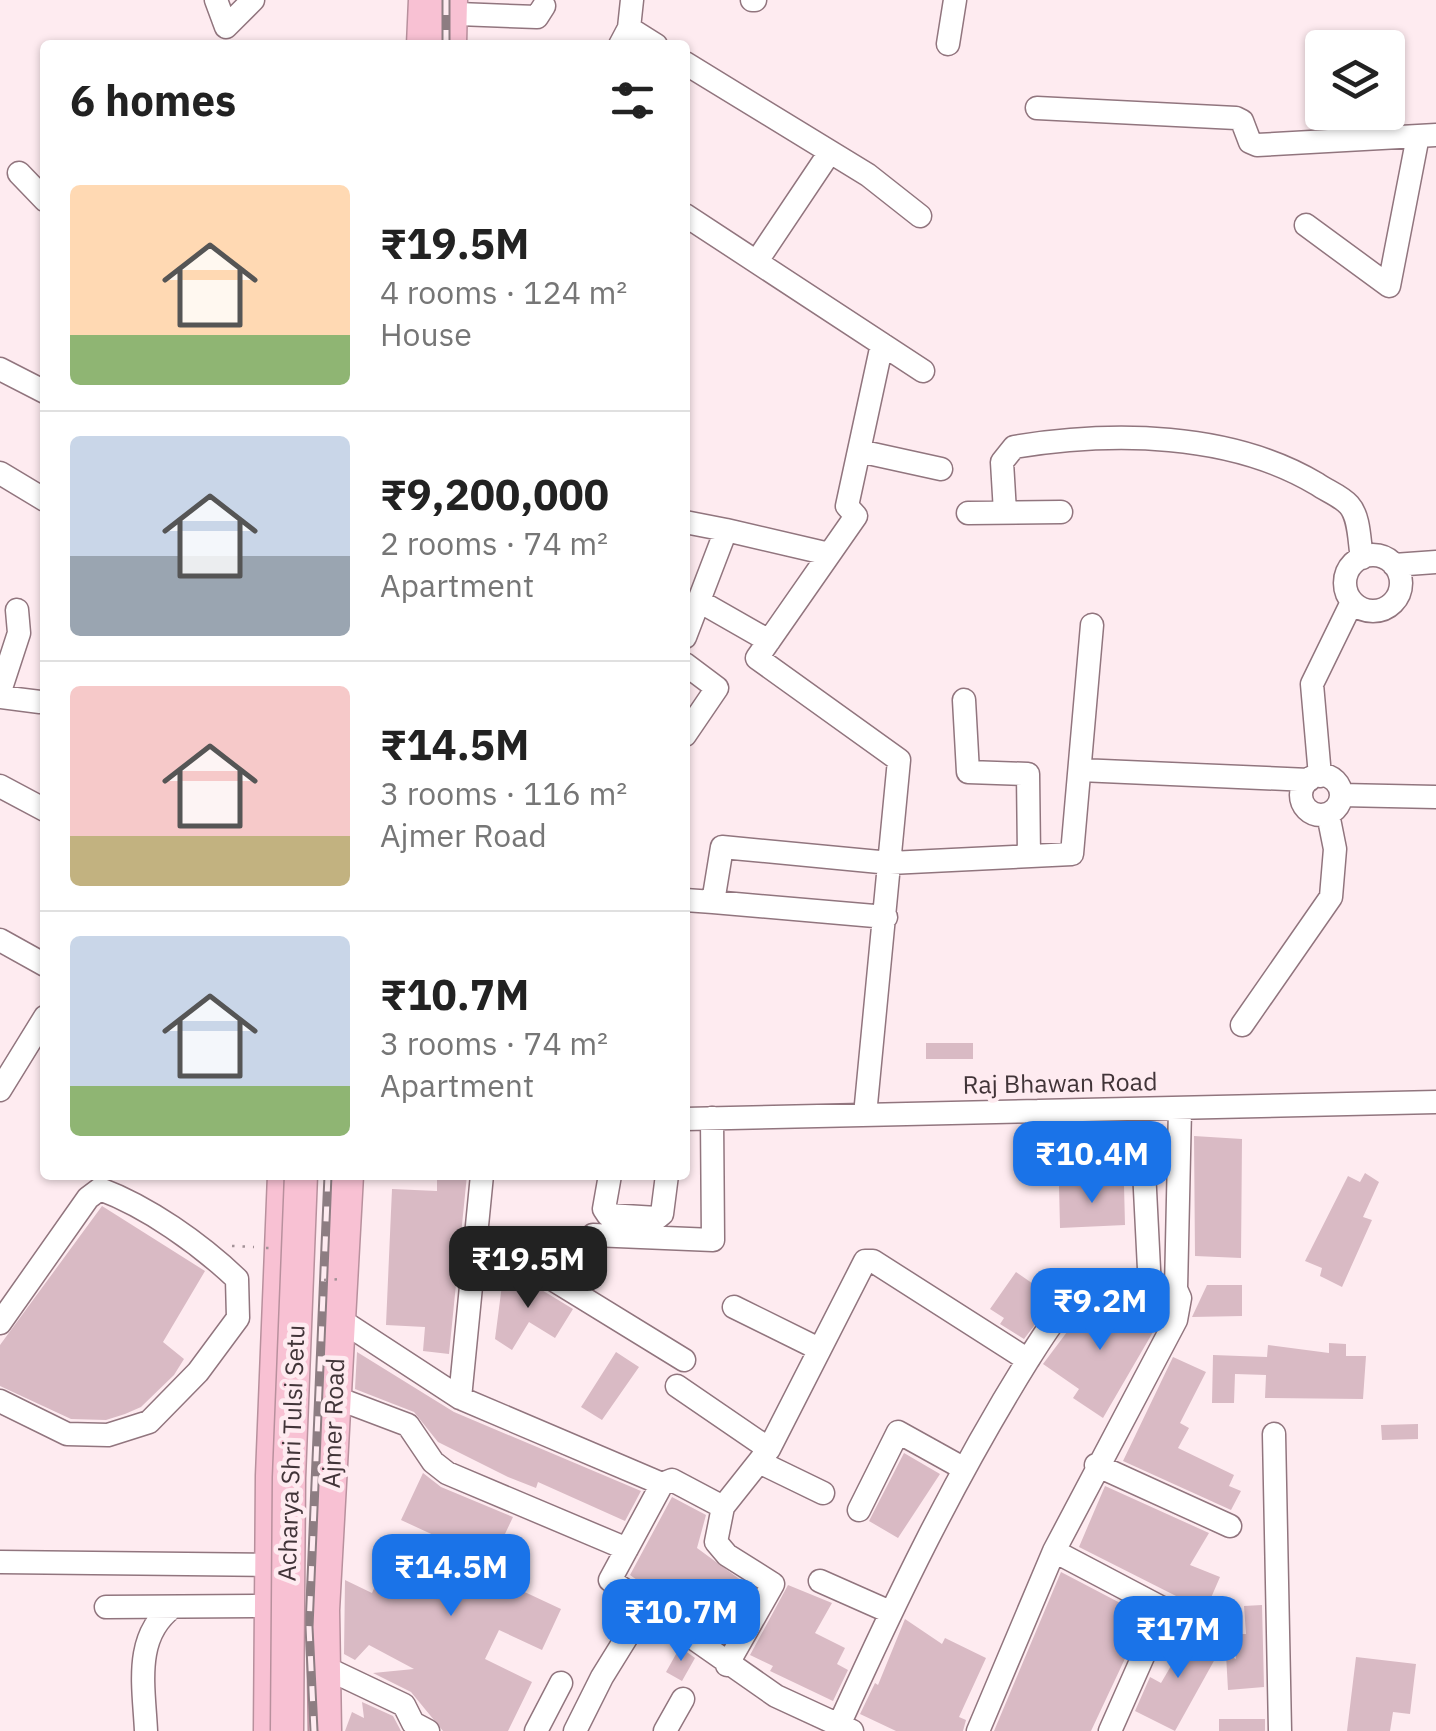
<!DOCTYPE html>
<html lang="en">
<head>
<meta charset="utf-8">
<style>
	:root { --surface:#fff; --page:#f2f2f2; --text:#222; --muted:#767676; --line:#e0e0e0; --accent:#1a73e8 }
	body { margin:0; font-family:"IBM Plex Sans",sans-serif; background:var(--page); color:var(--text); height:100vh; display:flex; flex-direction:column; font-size:38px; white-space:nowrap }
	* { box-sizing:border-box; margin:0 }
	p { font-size:32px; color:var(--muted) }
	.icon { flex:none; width:55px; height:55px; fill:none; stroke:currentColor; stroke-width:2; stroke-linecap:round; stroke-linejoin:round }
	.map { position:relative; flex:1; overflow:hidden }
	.details { position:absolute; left:40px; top:40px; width:650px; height:1140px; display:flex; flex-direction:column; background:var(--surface); border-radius:10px; box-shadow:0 2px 8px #0004 }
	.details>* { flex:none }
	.tools { position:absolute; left:1305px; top:30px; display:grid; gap:20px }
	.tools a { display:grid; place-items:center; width:100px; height:100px; border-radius:10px; background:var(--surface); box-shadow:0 2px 8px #0004; font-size:50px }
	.price { position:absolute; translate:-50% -85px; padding:0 22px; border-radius:20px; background:var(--accent); color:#fff; font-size:32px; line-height:65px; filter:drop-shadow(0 2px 5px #0008) }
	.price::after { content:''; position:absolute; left:50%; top:60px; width:30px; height:22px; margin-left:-15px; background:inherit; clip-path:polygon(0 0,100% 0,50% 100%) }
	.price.on { background:#222; color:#fff }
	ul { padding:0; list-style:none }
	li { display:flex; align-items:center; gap:30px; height:250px; padding:0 30px }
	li+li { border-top:2px solid var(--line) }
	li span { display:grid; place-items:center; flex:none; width:280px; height:200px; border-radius:10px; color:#555 }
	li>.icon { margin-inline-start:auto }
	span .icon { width:120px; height:120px; fill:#fffc; stroke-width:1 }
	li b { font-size:42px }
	h2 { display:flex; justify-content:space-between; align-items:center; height:120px; padding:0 30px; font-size:42px }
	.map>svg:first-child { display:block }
</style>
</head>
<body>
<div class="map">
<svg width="1436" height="1731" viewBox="0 0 1436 1731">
	<rect width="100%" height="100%" fill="#feebf0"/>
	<path fill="#d9bac4" d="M926 1043H973V1059H926Z
		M1194 1136 1242 1139 1241 1258 1195 1256Z
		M1365 1173 1379 1182 1363 1217 1372 1220 1342 1287 1320 1276 1322 1268 1305 1261 1348 1176 1360 1182Z
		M437 1175H467L449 1354 423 1351 425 1327 386 1325 392 1189 437 1191Z
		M1059 1185H1124L1125 1225 1060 1228Z
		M102 1206 205 1271 163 1342 184 1359 174 1375 141 1407 125 1414 106 1420 71 1419 0 1386V1345Z
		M1016 1272 1039 1288 1047 1277 1063 1288 1024 1339 1000 1324 1004 1318 990 1309Z
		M517 1275 573 1309 555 1338 529 1322 512 1350 495 1339 502 1285Z
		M1207 1285H1242V1316L1192 1317Z
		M1109 1304 1116 1309 1128 1304 1150 1319 1145 1327 1153 1332 1103 1418 1073 1398 1079 1389 1043 1364 1082 1312Z
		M1329 1343 1346 1344V1356H1366L1363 1399 1265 1398 1266 1375 1235 1374 1234 1403H1212L1213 1355 1267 1357 1268 1345 1329 1353Z
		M357 1352 454 1412 641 1491 625 1521 538 1482 536 1488 508 1477 438 1442 414 1412 355 1389Z
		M616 1352 639 1367 602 1420 581 1407Z
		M1173 1357 1206 1372 1180 1423 1189 1428 1178 1448 1234 1475 1229 1486 1241 1491 1231 1510 1123 1461Z
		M1418 1424V1439L1382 1440 1381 1425Z
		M904 1453 940 1474 898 1538 869 1521Z
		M423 1473 441 1487 513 1517 486 1574 561 1609 542 1650 499 1630 485 1659 532 1682 508 1731H443L411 1692 373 1673 414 1669 369 1645 355 1660 344 1654 345 1580 372 1593 386 1562 446 1591 466 1550 401 1520Z
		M1105 1486 1209 1533 1190 1565 1220 1577 1207 1607 1180 1598 1079 1547Z
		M672 1497 706 1515 697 1548 753 1589 726 1637H718L630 1575Z
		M1061 1572 1145 1616 1091 1731H994Z
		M788 1585 832 1603 815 1633 845 1648 837 1664 848 1670 833 1701 770 1671 773 1666 750 1655Z
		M1262 1605 1264 1687 1228 1690 1226 1654 1236 1659 1234 1634H1246L1244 1606Z
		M905 1619 942 1644 945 1638 986 1658 959 1717 966 1720 963 1731H896L860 1714 875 1683 878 1685Z
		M1174 1628 1220 1650 1175 1731 1135 1711 1150 1677 1161 1683 1178 1654 1164 1646Z
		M680 1647 695 1658 682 1681 666 1672Z
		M1356 1657 1416 1664 1410 1714 1393 1712 1390 1731H1347Z
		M362 1702 393 1716 401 1731H345L352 1712 364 1718Z
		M1219 1719H1265V1731H1219Z"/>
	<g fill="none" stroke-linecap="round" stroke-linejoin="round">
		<g stroke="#91757e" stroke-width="25">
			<path id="minor" d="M216 0 226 27 253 0
				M752 0H755
				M458 14 537 17 544 6
				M629 28 632 0
				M948 44 955 0
				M620 45 629 28 656 45
				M685 63 868 175 920 216
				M1037 108 1236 118 1242 121 1250 142 1257 145 1436 135
				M19 173 45 200
				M685 215 923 371
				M1306 225 1389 286 1418 136
				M757 261 830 152
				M0 369 45 392
				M859 451 941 469
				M0 473 45 500
				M1005 512 1002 462 1014 447C1112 431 1230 432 1317 484 1327 491 1341 496 1349 505 1360 517 1359 542 1362 558
				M968 513 1061 512
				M685 522 726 530 685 637
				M726 530 829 554
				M1345 583a28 28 0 1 1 56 0a28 28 0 1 1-56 0Z
				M1394 565 1436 562
				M699 601 769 641
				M685 664 717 688 685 735
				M2 685 19 633 17 610
				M0 697 40 702
				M964 700 968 772 1028 774 1029 856
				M1080 770 1309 780
				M1301 795a20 20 0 1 1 40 0a20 20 0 1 1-40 0Z
				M1320 776 1312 684 1352 602
				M0 786 45 810
				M1341 795 1436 797
				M685 900 713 902
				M886 917 713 902 722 847 890 863 1072 854 1092 625
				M0 940 45 965
				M1242 1025 1331 897 1335 849 1328 814
				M0 1090 45 1017
				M1038 1111 1035 1161 1041 1170H1144L1150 1289
				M865 1115 899 760 757 658 856 516 847 506 882 344
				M685 1119 1436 1102
				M610 1175 604 1209 608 1215 657 1218 662 1214 667 1175
				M479 1234 684 1360
				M593 1235 713 1240 712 1118
				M1176 1289 1180 1109
				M734 1307 819 1349
				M336 1317 460 1398 662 1484 610 1580 776 1696 852 1731
				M0 1323 88 1198 100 1189C148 1207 199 1243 237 1279L238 1318 198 1372 149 1422 108 1435 67 1434 0 1401
				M677 1386 769 1449
				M334 1397 408 1425 433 1462 447 1473 627 1549
				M460 1398 482 1175
				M1274 1434 1280 1731
				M759 1462 823 1493
				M1096 1465 1230 1526
				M662 1484 672 1480 723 1507 769 1449 865 1261H873L1028 1360C1082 1274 1079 1291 1176 1289L1180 1298 1176 1320 1054 1551 978 1731
				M723 1507 716 1542 727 1555 773 1584 727 1665
				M859 1510 898 1432 961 1467
				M1054 1551 1164 1609 1110 1731
				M0 1562 270 1565
				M820 1581 890 1612
				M106 1607 269 1606
				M1164 1609 1212 1624
				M324 1667 404 1705 413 1723 428 1731
				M839 1725C897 1597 954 1479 1028 1360
				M146 1731C144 1687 133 1636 173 1607
				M536 1731 561 1683
				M575 1731 602 1677 646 1606
				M665 1731 683 1699"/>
		</g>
		<g stroke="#b8909d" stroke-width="35">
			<path id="highway" d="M423 45 425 0
				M450 45 451 0
				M270 1731 272 1476 284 1175
				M325 1731 323 1610 347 1175"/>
		</g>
		<path stroke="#a39297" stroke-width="2.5" stroke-dasharray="2.5 8" stroke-linecap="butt" d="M232 1246 254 1247"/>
		<use href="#minor" stroke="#fff" stroke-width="22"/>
		<use href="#highway" stroke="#f8c1d3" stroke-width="32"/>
		<g stroke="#8d7d82" stroke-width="9">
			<path id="rail" d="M446 0V45
				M314 1731 309 1627 328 1175"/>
		</g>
		<use href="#rail" stroke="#feebf0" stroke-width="5" stroke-dasharray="15" stroke-linecap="butt"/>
		<g stroke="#b8909d" stroke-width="35" stroke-linecap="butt">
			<path id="highway-bridge" d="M287 1731 289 1478 301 1175"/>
		</g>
		<path stroke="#a39297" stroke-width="2.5" stroke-dasharray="2.5 8" stroke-linecap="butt" d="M266 1248H275
			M324 1280 341 1279"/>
		<use href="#highway-bridge" stroke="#f8c1d3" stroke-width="32"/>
	</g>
	<g text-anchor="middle" stroke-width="9" stroke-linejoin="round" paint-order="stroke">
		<g font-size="25" fill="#413438" stroke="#feebf0">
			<text transform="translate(1060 1083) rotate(-1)" y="9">Raj Bhawan Road</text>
			<text transform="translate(333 1423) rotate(-88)" y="9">Ajmer Road</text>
			<text transform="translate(291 1453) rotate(-88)" y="9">Acharya Shri Tulsi Setu</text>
		</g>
	</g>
</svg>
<div class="tools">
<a><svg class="icon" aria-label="layers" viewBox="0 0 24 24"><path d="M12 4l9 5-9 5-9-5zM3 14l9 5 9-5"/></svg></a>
</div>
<b class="price" style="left:1092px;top:1206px">₹10.4M</b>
<b class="price on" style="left:528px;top:1311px">₹19.5M</b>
<b class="price" style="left:1100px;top:1353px">₹9.2M</b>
<b class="price" style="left:451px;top:1619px">₹14.5M</b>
<b class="price" style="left:681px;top:1664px">₹10.7M</b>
<b class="price" style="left:1178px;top:1681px">₹17M</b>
<section class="details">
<h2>6 homes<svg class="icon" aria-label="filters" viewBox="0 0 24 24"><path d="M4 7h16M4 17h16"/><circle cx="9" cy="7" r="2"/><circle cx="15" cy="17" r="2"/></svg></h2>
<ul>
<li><span style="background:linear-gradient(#ffd9b3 75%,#8fb573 0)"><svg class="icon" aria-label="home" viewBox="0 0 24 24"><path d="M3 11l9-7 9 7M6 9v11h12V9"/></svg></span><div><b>₹19.5M</b><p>4 rooms · 124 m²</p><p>House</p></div></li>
<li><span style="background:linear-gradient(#c9d6e8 60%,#9aa5b1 0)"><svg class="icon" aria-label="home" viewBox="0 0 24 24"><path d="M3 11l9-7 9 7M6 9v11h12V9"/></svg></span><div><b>₹9,200,000</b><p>2 rooms · 74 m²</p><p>Apartment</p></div></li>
<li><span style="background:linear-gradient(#f6c9c9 75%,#c2b280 0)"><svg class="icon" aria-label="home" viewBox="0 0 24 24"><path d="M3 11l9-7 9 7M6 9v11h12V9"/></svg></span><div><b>₹14.5M</b><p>3 rooms · 116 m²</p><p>Ajmer Road</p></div></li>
<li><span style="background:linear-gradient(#c9d6e8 75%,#8fb573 0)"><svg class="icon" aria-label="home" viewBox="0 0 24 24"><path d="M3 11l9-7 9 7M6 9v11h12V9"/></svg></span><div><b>₹10.7M</b><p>3 rooms · 74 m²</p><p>Apartment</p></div></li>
</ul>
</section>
</div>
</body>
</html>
